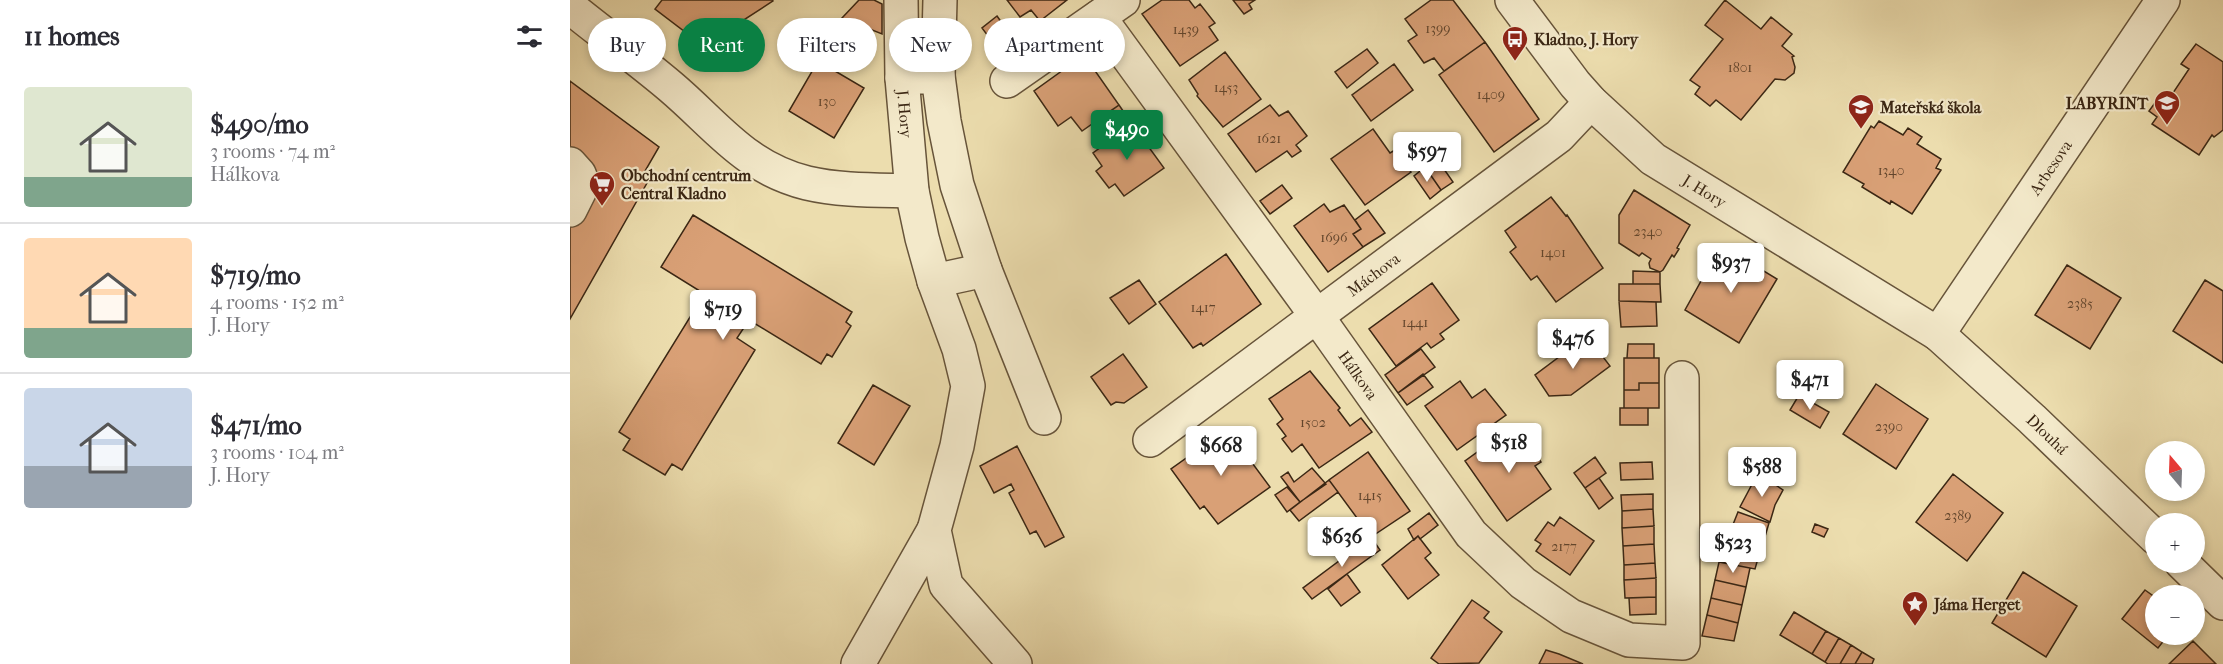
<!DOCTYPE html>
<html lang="en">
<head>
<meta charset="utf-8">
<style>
	:root { --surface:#fff; --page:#f2f2f3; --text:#2b2b33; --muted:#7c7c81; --line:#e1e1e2; --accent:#0b8043 }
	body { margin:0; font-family:"IM FELL French Canon",serif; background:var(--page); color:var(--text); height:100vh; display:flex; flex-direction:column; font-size:22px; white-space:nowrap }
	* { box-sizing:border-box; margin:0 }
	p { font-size:20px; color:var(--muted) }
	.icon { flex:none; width:33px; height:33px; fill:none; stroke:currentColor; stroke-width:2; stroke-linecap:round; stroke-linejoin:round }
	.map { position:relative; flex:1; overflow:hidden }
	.panel { display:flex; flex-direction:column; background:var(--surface); width:570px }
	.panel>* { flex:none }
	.guide { position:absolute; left:18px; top:18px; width:570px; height:54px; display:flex; gap:12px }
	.needle { width:39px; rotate:341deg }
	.tools { position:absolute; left:1575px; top:441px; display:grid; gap:12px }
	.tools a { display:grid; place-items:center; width:60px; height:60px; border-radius:50%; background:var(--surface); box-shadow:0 3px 9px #0003; font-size:30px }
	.price { position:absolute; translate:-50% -51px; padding:0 14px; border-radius:6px; background:#fff; color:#222; font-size:20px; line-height:39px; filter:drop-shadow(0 2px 3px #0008) }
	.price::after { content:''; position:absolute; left:50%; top:36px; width:18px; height:14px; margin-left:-9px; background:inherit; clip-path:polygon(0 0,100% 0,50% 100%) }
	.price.selected { background:var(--accent); color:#fff }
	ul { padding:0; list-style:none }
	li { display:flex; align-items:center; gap:18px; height:150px; padding:0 24px }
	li+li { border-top:2px solid var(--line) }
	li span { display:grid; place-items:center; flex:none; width:168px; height:120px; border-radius:6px; color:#555 }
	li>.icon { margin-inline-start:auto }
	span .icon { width:72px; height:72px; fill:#fffc; stroke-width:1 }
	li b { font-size:26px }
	h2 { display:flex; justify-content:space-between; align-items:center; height:72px; padding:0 24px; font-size:26px }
	.pill { padding:0 21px; border-radius:27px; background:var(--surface); box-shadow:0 3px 9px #0003; font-size:21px; line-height:54px }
	.pill.selected { background:var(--accent); color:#fff }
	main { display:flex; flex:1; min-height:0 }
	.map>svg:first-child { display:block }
</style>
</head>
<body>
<main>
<section class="panel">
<h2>11 homes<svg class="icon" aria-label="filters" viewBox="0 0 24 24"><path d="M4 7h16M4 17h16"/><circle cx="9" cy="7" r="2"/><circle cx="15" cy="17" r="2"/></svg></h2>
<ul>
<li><span style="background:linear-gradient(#dfe7d0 75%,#7fa58c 0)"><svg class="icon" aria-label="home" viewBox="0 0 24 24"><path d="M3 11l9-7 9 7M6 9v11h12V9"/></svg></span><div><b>$490/mo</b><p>3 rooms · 74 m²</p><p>Hálkova</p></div></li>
<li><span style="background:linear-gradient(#ffd9b3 75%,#7fa58c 0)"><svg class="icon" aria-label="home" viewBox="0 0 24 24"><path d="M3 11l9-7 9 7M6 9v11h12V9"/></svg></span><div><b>$719/mo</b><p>4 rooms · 152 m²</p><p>J. Hory</p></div></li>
<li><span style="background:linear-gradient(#c9d6e8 65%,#9aa5b1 0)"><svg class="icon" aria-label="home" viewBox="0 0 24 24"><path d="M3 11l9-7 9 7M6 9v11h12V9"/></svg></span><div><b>$471/mo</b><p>3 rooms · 104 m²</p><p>J. Hory</p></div></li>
</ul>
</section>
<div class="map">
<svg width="1653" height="664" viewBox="0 0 1653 664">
	<rect width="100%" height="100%" fill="#ecddae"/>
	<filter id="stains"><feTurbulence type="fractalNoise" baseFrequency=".00333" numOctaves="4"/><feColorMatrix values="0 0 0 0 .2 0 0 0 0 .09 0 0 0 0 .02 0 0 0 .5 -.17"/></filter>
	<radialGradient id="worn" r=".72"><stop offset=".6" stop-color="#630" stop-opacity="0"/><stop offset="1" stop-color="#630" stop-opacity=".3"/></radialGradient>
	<path fill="#d9a076" stroke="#3b2714" stroke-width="1.5" d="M92 0H202L203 1 166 25 161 21 152 27 160 55 124 65 115 32 85 9Z
		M289 0H304L312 4V34L272 18Z
		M437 0H497L470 21 461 10 450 17Z
		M592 0H619L625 8 630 4 645 23 639 27 648 40 610 66 572 14Z
		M663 0H685L679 4 682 9 674 14Z
		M861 0H883L915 42 874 71 864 58 854 63 838 41 847 35 835 19Z
		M1155 0 1191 29 1201 17 1222 34 1212 46 1224 56 1222 57 1225 67 1224 73 1215 80 1205 79 1171 120 1146 100 1140 106 1125 94 1130 87 1120 80 1153 39 1135 25Z
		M427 16 444 40 429 51 412 28Z
		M915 42 969 119 924 152 869 75Z
		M1626 44 1653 62V130L1644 137 1642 135 1629 155 1582 124 1587 117 1579 111 1587 100 1595 105 1619 69 1611 64Z
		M797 49 808 63 777 88 765 72Z
		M655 52 691 99 653 127 627 96 628 94 619 80Z
		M514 55 549 105 512 131 501 117 488 126 464 91Z
		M248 61 294 88 264 138 219 111Z
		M824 64 843 90 801 121 782 95Z
		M0 81 89 147 75 171 81 176 0 319Z
		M549 105 562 124 537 142 523 123Z
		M700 105 709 116 718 111 737 136 726 145 731 151 722 157 717 151 686 172 658 134Z
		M1309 121 1333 135 1338 128 1352 137 1347 144 1371 159 1366 168 1371 170 1342 214 1321 201 1320 204 1292 187 1294 184 1273 172 1301 126 1304 128Z
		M562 124 594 168 554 196 545 184 539 188 526 171 532 166 523 153Z
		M803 129 820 153 825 150 841 172 795 205 761 159Z
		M867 159 883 182 871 190 855 167Z
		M855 167 871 190 860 199 844 176Z
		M712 185 722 198 700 214 690 201Z
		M1064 190 1120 225 1107 248 1109 249 1104 257 1102 255 1093 270 1090 272 1080 268 1079 263 1081 259 1072 253 1069 256 1049 243V215Z
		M981 197 996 216 997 215 1033 268 986 302 967 276 961 280 940 252 946 247 935 231Z
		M754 204 760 212 774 205 791 229 783 234 793 247 758 272 724 226Z
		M798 210 815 233 793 247 783 234 791 229 785 220Z
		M123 215 282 312 276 322 281 326 262 357 257 354 251 364 179 320 167 338 185 350 112 470 102 464 95 475 53 450 60 439 49 432 125 309 145 321 154 306 91 267Z
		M1151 245 1207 279 1169 343 1115 310Z
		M656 254 691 304 633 346 631 343 623 348 589 302Z
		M1497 265 1551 298 1520 349 1465 315Z
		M1063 271 1090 272V284H1063Z
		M569 280 586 304 559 324 540 298Z
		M1635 280 1653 291V363L1603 331Z
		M862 283 889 320 870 334 874 339 861 348 857 343 826 366 799 329Z
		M1049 284H1090L1091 302 1049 301Z
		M1049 301 1086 302 1087 326 1051 327Z
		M1017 336 1040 366 1001 395 979 396 965 375Z
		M1058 344H1084V358H1057Z
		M851 349 865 367 828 393 815 375Z
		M553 354 577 387 554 403 546 402 541 405 521 377Z
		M1054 358H1089V383H1069V390H1054Z
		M740 371 770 408 768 410 780 426 791 418 802 432 749 468 732 444 722 452 712 439 716 436 707 424 713 419 699 399Z
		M853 374 863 387 837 405 828 393Z
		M890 381 902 398 915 389 936 415 887 450 855 406Z
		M1069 383H1089V408H1054V390H1069Z
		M1306 384 1358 419 1326 469 1273 434Z
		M303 385 340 406 304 465 268 443Z
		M1229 395 1259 412 1250 428 1220 410Z
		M1050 408H1078V425H1050Z
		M657 429 700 487 648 524 634 506 630 509 601 469Z
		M939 429 955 452 961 448 971 462 965 466 981 489 937 521 895 461Z
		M447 446 494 537 475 547 466 531 460 534 439 493 444 490 441 484 424 493 410 466Z
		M798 452 840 511 801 537 759 480Z
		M1025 457 1036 473 1015 488 1004 473Z
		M1082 462 1083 479 1051 480 1050 463Z
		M742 468 756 484 730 502 711 477 718 472 724 482Z
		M1188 473 1213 490 1205 505 1200 522 1170 507Z
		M1383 474 1433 513 1397 561 1346 522Z
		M1029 478 1043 498 1029 509 1015 488Z
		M759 480 768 492 729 521 720 510Z
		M717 487 730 502 717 512 705 495Z
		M1083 494V509L1052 511 1051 495Z
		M1083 509 1084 526 1052 528V511Z
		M1168 512 1199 523 1194 540 1162 527Z
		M859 513 868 525 850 539 848 536 844 540 838 529Z
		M990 517 1024 541 1000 575 966 551 971 544 965 540 978 522 984 526Z
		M1245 524 1258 529 1254 537 1242 532Z
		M1084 526V544L1053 546 1052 528Z
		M1162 529 1193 541 1185 569 1154 563Z
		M848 536 861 553 855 558 869 575 838 599 812 565Z
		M801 537 810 550 742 599 733 588Z
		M1084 544 1085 563 1054 565 1053 546Z
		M1149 562 1180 568 1176 587 1145 580Z
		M1085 563 1086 578 1054 580V565Z
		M1453 572 1507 606 1476 657 1422 623Z
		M777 574 790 592 771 606 758 589Z
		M1086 578V597L1055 598 1054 580Z
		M1145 580 1176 587 1172 605 1141 598Z
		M1575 590 1586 598V634H1599L1588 648 1552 619Z
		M1086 597V614L1060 615 1059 598Z
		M1141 598 1172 605 1168 623 1137 615Z
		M902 600 919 612 914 618 932 632 909 663 869 664 861 658Z
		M1224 612 1256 631 1242 654 1210 635Z
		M1137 615 1168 623 1164 641 1132 636Z
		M1256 631 1269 638 1255 662 1242 654Z
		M1269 638 1281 645 1270 664H1258L1255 662Z
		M1623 641 1646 664H1599Z
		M1281 645 1292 652 1285 664H1270Z
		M976 650 989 654 1013 664H969Z
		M1292 652 1304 659 1302 664H1285Z"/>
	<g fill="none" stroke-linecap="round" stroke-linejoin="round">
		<g stroke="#67543a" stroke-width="36">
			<g id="minor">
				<path id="s1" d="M331 0 332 78 342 191 352 238 364 281 389 349 398 386 387 446 364 530 376 585 445 664"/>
				<path id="s2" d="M942 0 1005 84 1021 102 1083 159 1368 334 1462 419 1586 538"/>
				<path d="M0 7C33 34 68 59 101 87 147 126 174 167 237 183 271 191 308 190 342 191"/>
				<path id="s3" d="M529 17 746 315 901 534 953 583 1001 616 1059 640 1113 643 1112 378"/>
				<path d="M368 76 370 0"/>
				<path d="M332 78 368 76 374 121 387 185 415 270"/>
				<path d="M437 81 553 0"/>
				<path d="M0 164 9 174 13 184 0 210"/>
				<path d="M364 281 415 270 474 418"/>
				<path id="s4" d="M1368 334 1593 0"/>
				<path id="s5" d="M580 440 989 136 1021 102"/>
				<path d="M1611 562 1653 603"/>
				<path d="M288 664 364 530"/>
			</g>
		</g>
		<use href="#minor" stroke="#f3e9ca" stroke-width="33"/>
	</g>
	<defs>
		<g id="bus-pin" transform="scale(1.35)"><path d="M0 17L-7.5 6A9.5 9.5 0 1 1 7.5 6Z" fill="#8f2418" stroke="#f3e9ca"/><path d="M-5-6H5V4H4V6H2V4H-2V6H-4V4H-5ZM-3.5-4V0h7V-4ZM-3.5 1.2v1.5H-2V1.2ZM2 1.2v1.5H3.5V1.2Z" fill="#fff"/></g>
		<g id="school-pin" transform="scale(1.35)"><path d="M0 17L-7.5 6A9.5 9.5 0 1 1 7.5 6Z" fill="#8f2418" stroke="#f3e9ca"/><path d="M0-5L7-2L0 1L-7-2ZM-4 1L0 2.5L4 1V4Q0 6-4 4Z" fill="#fff"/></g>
		<g id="supermarket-pin" transform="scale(1.35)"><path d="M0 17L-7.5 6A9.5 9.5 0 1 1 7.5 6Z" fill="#8f2418" stroke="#f3e9ca"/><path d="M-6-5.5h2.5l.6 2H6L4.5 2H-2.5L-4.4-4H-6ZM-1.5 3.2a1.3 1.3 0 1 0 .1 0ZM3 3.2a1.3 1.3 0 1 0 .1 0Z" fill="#fff"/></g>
		<g id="sight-pin" transform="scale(1.35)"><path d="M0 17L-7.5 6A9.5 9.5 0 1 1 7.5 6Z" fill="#8f2418" stroke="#f3e9ca"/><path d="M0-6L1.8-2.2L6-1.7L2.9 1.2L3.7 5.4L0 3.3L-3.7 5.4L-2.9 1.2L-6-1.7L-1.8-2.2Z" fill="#fff"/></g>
	</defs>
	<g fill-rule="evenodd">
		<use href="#bus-pin" x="945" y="39"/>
		<use href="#school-pin" x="1597" y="103"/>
		<use href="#school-pin" x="1291" y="107"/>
		<use href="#supermarket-pin" x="32" y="184"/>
		<use href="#sight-pin" x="1345" y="604"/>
	</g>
	<g text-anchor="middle" stroke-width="4.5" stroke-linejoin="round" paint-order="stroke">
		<g font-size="14" fill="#62452c">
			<text x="868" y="33">1399</text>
			<text x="616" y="34">1439</text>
			<text x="1170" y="72">1801</text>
			<text x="656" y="92">1453</text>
			<text x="921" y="99">1409</text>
			<text x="257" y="106">130</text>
			<text x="699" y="143">1621</text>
			<text x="1321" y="175">1340</text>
			<text x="1078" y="236">2340</text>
			<text x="764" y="242">1696</text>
			<text x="983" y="257">1401</text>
			<text x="1510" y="308">2385</text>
			<text x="633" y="312">1417</text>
			<text x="845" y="327">1441</text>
			<text x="743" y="427">1502</text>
			<text x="1319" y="431">2390</text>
			<text x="800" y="500">1415</text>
			<text x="1388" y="520">2389</text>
			<text x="994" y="551">2177</text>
		</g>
		<g font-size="16" font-weight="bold" fill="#3b2714" stroke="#f3e9ca" text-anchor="start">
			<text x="964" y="45">Kladno, J. Hory</text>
			<text x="1578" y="109" text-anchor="end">LABYRINT</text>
			<text x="1310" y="113">Mateřská škola</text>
			<text x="51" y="181">Obchodní centrum<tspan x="51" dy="18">Central Kladno</tspan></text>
			<text x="1364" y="610">Jáma Herget</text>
		</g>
		<g font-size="16" fill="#3b2714" stroke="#f3e9ca">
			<text dy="6" stroke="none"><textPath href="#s1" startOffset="114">J. Hory</textPath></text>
			<text dy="6" stroke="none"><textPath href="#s4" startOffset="201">Arbesova</textPath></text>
			<text dy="6" stroke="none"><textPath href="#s2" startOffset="274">J. Hory</textPath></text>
			<text dy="6" stroke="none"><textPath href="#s5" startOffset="278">Máchova</textPath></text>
			<text dy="6" stroke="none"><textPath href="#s3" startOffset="442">Hálkova</textPath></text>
			<text dy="6" stroke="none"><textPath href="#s2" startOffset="696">Dlouhá</textPath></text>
		</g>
	</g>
	<rect width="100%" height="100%" filter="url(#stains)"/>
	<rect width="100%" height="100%" fill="url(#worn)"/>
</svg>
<div class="tools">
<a><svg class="needle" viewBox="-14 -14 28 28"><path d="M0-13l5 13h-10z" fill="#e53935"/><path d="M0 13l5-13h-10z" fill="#7c7c81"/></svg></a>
<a>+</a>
<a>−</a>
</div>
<b class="price selected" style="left:557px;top:161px">$490</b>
<b class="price" style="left:857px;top:183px">$597</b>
<b class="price" style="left:1161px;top:294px">$937</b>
<b class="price" style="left:153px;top:341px">$719</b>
<b class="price" style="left:1003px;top:370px">$476</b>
<b class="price" style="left:1240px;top:411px">$471</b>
<b class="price" style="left:939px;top:474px">$518</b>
<b class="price" style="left:651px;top:477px">$668</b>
<b class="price" style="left:1192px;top:498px">$588</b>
<b class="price" style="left:772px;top:568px">$636</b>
<b class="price" style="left:1163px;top:574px">$523</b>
<div class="guide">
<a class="pill">Buy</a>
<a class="pill selected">Rent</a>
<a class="pill">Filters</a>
<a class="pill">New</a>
<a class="pill">Apartment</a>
</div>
</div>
</main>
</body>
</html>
